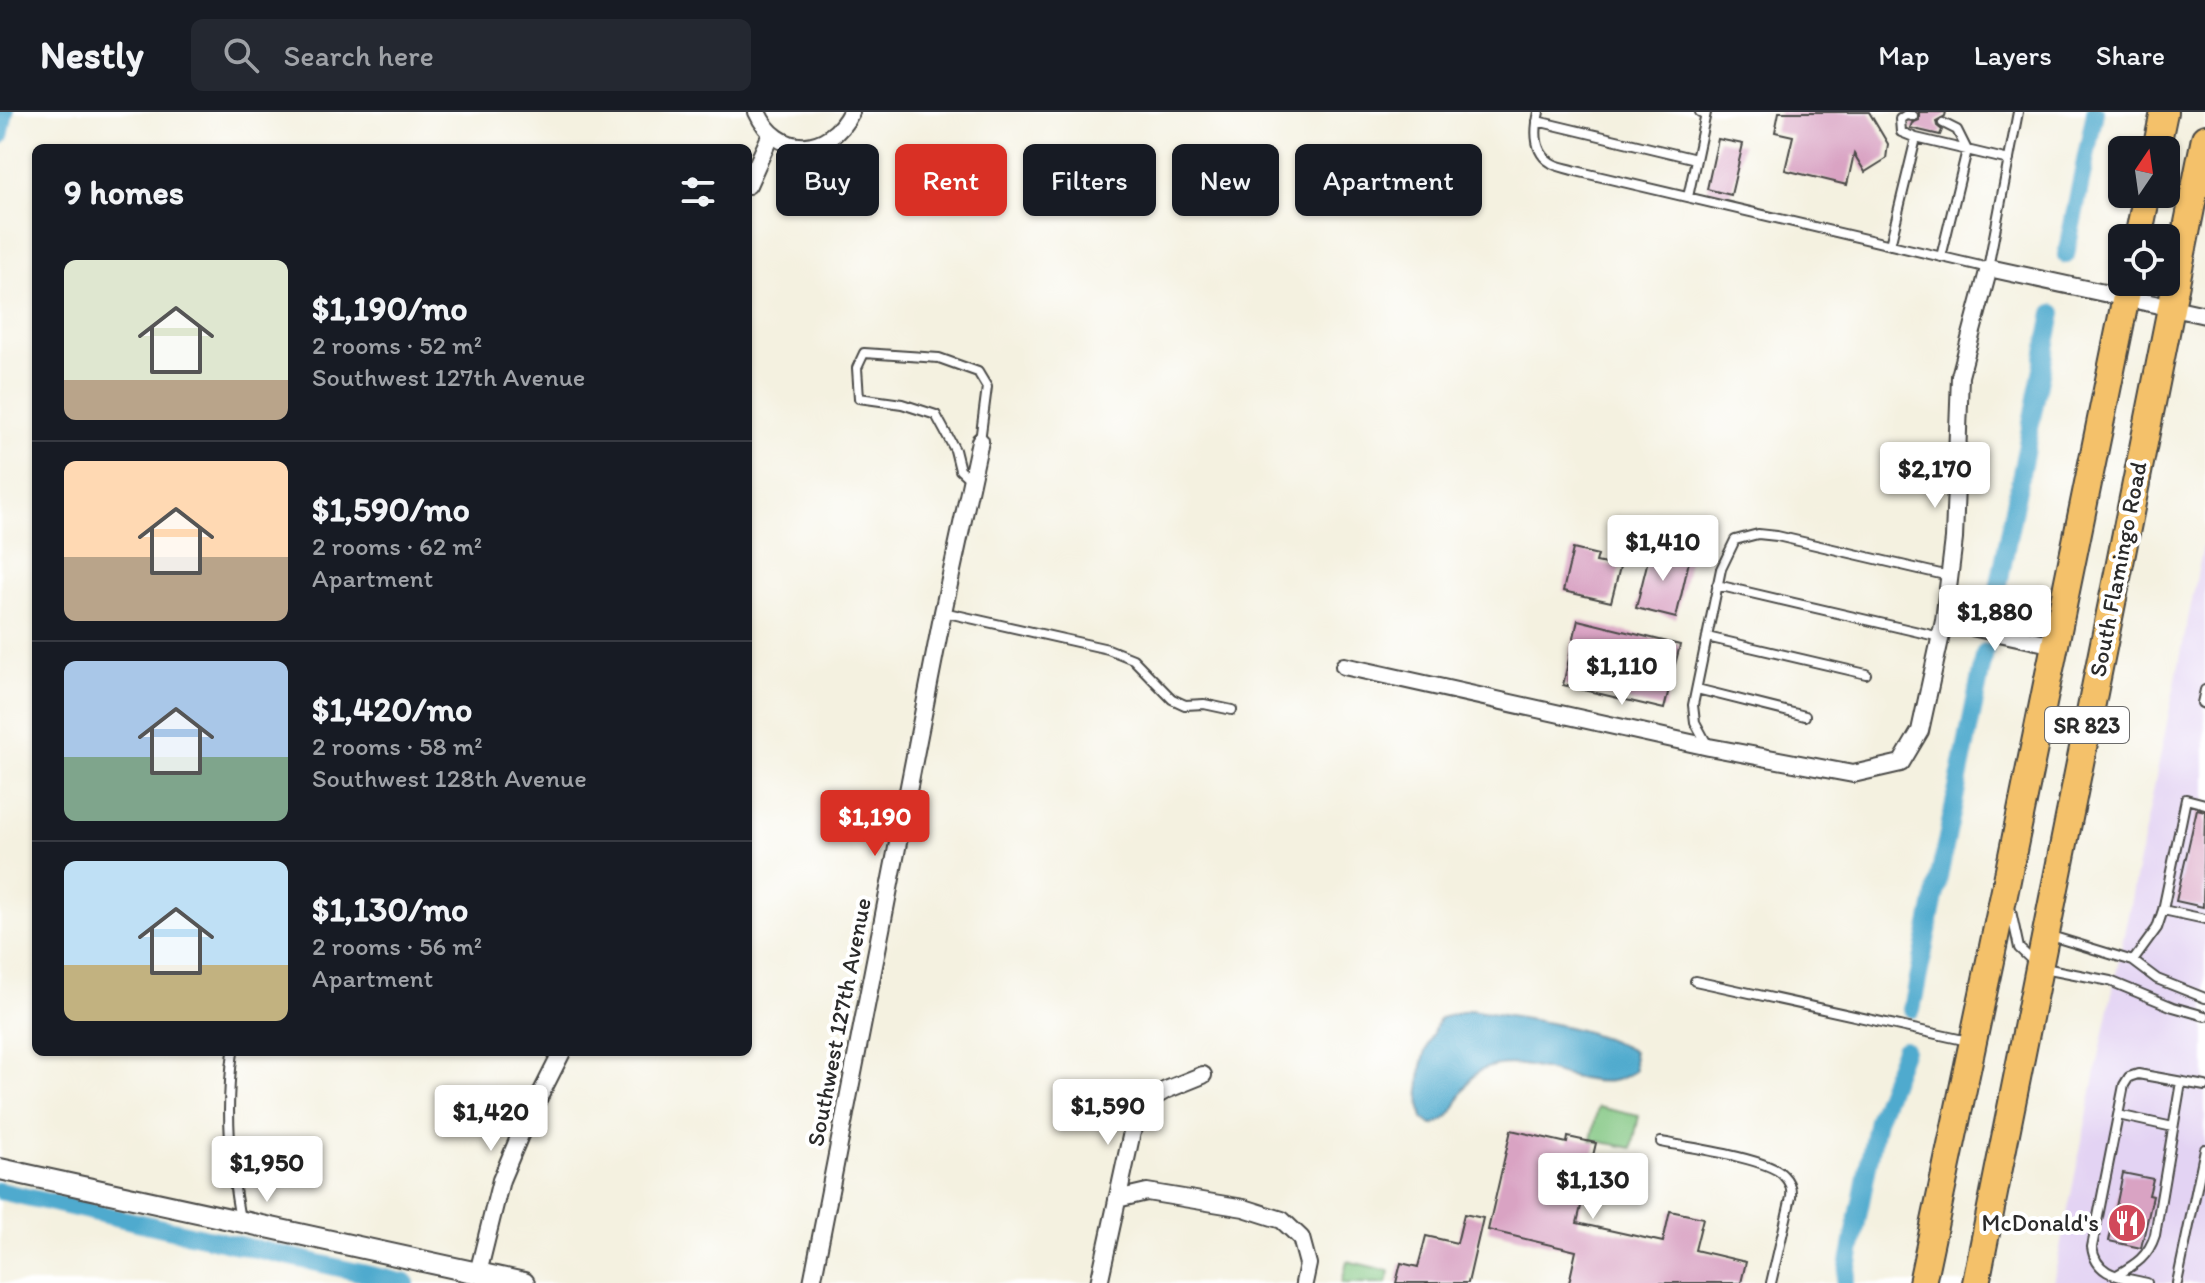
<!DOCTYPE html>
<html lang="en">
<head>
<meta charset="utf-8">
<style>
	:root { --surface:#171b24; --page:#242831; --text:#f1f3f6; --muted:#9ea1a6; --line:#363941; --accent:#d93025 }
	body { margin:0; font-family:Itim,sans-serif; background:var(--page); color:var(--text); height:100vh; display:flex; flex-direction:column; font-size:30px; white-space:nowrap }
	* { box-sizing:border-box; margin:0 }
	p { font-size:26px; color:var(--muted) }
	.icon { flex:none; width:44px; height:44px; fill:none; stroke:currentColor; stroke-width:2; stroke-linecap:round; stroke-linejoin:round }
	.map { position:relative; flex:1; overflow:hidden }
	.panel { position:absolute; left:32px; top:32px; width:720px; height:912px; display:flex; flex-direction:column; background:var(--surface); border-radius:12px; box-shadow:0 2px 6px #0004 }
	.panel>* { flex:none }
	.guide { position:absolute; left:776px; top:32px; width:760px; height:72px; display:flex; gap:16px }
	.needle { width:52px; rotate:13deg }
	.tools { position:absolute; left:2108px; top:24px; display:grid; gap:16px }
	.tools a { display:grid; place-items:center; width:72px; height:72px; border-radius:12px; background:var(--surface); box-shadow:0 2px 6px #0004; font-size:40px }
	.price { position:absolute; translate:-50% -68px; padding:0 18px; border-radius:8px; background:#fff; color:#222; font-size:26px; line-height:52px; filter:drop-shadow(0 2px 4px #0008) }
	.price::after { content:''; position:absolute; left:50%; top:48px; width:24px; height:18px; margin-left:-12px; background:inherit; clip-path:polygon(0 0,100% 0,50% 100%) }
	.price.selected { background:var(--accent); color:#fff }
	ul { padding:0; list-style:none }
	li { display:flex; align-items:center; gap:24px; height:200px; padding:0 32px }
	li+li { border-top:2px solid var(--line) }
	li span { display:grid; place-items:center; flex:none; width:224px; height:160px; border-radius:12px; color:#555 }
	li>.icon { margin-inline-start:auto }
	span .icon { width:96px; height:96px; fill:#fffc; stroke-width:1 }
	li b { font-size:34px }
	h2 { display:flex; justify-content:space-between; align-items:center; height:96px; padding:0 32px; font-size:34px }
	.tag { padding:0 28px; border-radius:12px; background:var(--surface); box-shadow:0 2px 6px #0004; font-size:28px; line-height:72px }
	.tag.selected { background:var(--accent); color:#fff }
	header { display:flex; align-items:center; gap:48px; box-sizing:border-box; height:112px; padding:0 40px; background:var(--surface); border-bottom:2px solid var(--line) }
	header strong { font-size:38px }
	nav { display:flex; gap:44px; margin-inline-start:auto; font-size:28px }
	.search { width:560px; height:72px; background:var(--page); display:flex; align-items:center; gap:20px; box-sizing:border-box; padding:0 28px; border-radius:12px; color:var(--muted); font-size:30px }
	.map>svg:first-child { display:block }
</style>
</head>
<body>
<header>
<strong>Nestly</strong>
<div class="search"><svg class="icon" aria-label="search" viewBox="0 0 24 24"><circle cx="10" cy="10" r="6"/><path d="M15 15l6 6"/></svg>Search here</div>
<nav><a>Map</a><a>Layers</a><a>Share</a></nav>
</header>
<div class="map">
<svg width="2205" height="1171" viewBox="0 0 2205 1171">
	<rect width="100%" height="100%" fill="#fff"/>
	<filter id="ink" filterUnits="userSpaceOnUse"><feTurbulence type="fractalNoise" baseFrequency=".0125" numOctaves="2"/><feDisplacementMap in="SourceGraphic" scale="16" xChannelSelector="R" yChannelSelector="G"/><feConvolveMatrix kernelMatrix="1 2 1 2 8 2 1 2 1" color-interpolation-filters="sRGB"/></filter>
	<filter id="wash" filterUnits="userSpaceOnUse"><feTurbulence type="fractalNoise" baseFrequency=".006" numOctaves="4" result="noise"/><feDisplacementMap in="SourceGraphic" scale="32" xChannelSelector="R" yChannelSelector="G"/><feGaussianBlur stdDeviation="1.8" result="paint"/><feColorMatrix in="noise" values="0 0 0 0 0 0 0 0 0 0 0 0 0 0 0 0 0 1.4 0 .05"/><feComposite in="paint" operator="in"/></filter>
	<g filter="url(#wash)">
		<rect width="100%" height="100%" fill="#f4f1e0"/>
		<path fill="#e3d3f3" d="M2205 424V1171H2053Z"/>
		<path fill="#81c681" stroke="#567856" stroke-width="2" d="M1598 995 1639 1004 1632 1036 1591 1028Z
			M1347 1149 1390 1159 1387 1171H1342Z"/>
		<path fill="#50aace" stroke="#3e6a7c" stroke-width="2" d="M1470 898C1524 907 1585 912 1633 939L1635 959C1628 963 1620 968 1612 969 1570 974 1525 940 1484 957 1456 969 1463 1007 1432 1013L1423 1007C1414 970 1423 939 1440 906Z"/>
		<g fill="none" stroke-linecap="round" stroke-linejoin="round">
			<path stroke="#50aace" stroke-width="18" d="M0 24 5 0
				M2066 143 2095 0
				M1994 497 2053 201
				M1912 897 1985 540
				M0 1079 406 1171
				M1845 1171 1877 1008 1904 937"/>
		</g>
		<g id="blocks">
			<path fill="#d9a3c3" d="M1779 0H1869L1888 32 1886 47 1865 60 1854 42 1847 73 1785 58 1793 24 1775 20Z
				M1919 0H1946L1945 4 1936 9 1937 14 1942 18 1940 23 1910 16 1912 11 1919 8Z
				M1718 27 1743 32 1731 83 1707 77Z
				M1651 436 1690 445 1676 506 1636 496Z
				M1573 437 1598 443 1596 450 1620 455 1611 490 1563 479Z
				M1578 508 1680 533 1664 597 1563 573Z
				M2197 697 2205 699 2203 795 2176 789Z
				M1511 1018 1567 1031 1568 1025 1596 1031 1577 1111 1663 1130 1670 1099 1703 1106 1695 1138 1746 1150 1741 1171H1569L1576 1139 1488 1118Z
				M2123 1061 2153 1067 2149 1083 2153 1084 2141 1136 2109 1129Z
				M1464 1102 1483 1106 1468 1171H1396L1401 1151 1418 1155 1426 1124 1457 1131Z"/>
		</g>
	</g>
	<g filter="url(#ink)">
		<use href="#blocks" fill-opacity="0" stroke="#494946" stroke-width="2"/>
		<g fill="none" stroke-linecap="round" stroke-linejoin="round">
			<g stroke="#494946" stroke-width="12">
				<path id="service" d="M1539 0C1535 17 1533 39 1550 50 1556 55 1568 56 1576 59L1989 156
					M1913 4 1906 3 1900 7 1901 20 1916 26
					M1537 9 1696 47
					M1688 85 1706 1 1700 0
					M1890 133 1916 26 2009 48
					M1941 145 1967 38 1957 18 1943 11
					M1988 156 2018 0
					M971 368 960 358 955 338 936 303 902 292 859 286 857 256 864 241 939 246 978 260 987 275 980 329
					M1717 473 1940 525
					M943 500 1108 537 1133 547 1172 587 1185 593 1204 592 1232 598
					M1707 525 1866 562
					M1697 577 1805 604
					M2205 578 2202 591 2205 592
					M1708 634 1695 610 1693 593 1721 457 1735 428 1758 422 1777 424 1949 464
					M2205 692 2186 687 2163 798 2205 807
					M2011 799 2019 836 2039 855 2110 869 2173 895 2205 904
					M2051 824 2133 849 2157 867 2205 886
					M2133 849 2157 816 2163 798
					M1695 869 1968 929
					M233 940C225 997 230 1052 240 1108
					M2118 1003 2173 1015
					M1661 1030C1687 1035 1767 1046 1783 1063 1790 1070 1792 1076 1791 1085L1771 1171
					M2117 1163C2136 1152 2148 1145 2155 1123L2181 970
					M2147 1171C2122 1165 2096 1165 2092 1135L2124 973 2129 965 2138 962 2205 974
					M2177 1171 2205 1037"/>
			</g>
			<g stroke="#494946" stroke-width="20">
				<path id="minor" d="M757 0C778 47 829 44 851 0
					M748 73 771 22
					M1944 509 2055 533
					M1344 554 1709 635 1853 662 1901 651 1920 619 1944 509 1954 427 1960 264 1989 156 2205 203
					M1117 1087 1147 1080 1244 1096 1282 1108 1301 1126 1308 1152 1304 1171
					M478 1161 501 1068 520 1023 562 940
					M812 1171 943 500 980 329
					M1099 1171 1132 1020 1149 988 1166 978 1203 963"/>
			</g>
			<g stroke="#494946" stroke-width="24">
				<path id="tertiary" d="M0 1057 524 1171"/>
			</g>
			<g stroke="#494946" stroke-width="30">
				<path id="trunk" d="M2156 38 2164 0
					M2138 126 2147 82
					M1922 1171 2006 773 2129 170
					M1976 1171 2205 26"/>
			</g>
			<use href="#service" stroke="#fff" stroke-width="8"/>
			<use href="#minor" stroke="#fff" stroke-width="16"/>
			<use href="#tertiary" stroke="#fff" stroke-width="20"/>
			<use href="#trunk" stroke="#f4c16a" stroke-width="26"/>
		</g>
	</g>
	<defs>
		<g id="restaurant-disc" transform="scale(2)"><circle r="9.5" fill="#d1495b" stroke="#fff"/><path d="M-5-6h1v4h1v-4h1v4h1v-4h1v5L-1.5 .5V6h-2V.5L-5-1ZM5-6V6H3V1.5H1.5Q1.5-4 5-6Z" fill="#fff"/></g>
	</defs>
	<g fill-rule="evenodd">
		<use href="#restaurant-disc" x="2127" y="1111"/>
	</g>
	<g text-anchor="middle" stroke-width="8" stroke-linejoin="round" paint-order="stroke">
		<rect fill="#fff" stroke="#6b6b6b" stroke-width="2" x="2045" y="595" width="84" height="36" rx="6"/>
		<g font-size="22" font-weight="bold" fill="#2b2b2b">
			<text x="2087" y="621">SR 823</text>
		</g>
		<g font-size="24" fill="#2b2b2b" stroke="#fff">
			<text transform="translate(2118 457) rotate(-79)" y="8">South Flamingo Road</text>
			<text transform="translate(839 910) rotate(-79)" y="8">Southwest 127th Avenue</text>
		</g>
		<g font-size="24" fill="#2b2b2b" stroke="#fff" text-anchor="end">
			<text x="2099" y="1119">McDonald's</text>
		</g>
	</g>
</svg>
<div class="tools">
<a><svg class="needle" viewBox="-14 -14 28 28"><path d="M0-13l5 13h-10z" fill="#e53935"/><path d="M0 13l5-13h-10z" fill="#9ea1a6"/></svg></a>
<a><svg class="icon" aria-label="locate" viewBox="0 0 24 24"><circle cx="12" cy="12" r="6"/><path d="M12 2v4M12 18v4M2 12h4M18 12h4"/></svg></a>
</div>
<b class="price" style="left:1935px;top:398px">$2,170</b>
<b class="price" style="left:1663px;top:471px">$1,410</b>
<b class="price" style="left:1995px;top:541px">$1,880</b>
<b class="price" style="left:1622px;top:595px">$1,110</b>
<b class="price selected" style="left:875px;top:746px">$1,190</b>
<b class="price" style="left:1108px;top:1035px">$1,590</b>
<b class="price" style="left:491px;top:1041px">$1,420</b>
<b class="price" style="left:267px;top:1092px">$1,950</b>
<b class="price" style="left:1593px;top:1109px">$1,130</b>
<div class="guide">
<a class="tag">Buy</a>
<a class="tag selected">Rent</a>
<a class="tag">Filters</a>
<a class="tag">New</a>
<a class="tag">Apartment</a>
</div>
<section class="panel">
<h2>9 homes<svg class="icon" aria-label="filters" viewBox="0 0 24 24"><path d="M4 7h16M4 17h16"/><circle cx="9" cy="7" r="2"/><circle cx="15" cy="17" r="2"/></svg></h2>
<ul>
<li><span style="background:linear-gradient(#dfe7d0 75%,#b9a48a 0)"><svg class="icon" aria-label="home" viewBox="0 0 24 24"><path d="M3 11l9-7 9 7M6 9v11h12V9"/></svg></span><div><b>$1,190/mo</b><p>2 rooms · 52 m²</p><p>Southwest 127th Avenue</p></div></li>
<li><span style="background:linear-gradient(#ffd9b3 60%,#b9a48a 0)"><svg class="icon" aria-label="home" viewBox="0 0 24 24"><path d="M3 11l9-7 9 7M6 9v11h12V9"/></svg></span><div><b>$1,590/mo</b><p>2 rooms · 62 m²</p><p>Apartment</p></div></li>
<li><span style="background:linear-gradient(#a9c7e8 60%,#7fa58c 0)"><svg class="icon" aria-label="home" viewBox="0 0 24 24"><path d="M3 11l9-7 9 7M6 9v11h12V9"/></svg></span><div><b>$1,420/mo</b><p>2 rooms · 58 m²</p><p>Southwest 128th Avenue</p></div></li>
<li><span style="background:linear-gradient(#bfe0f5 65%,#c2b280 0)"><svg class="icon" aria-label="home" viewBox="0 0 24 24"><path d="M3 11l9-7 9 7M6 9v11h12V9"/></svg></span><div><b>$1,130/mo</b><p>2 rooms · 56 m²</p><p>Apartment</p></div></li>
</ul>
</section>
</div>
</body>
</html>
